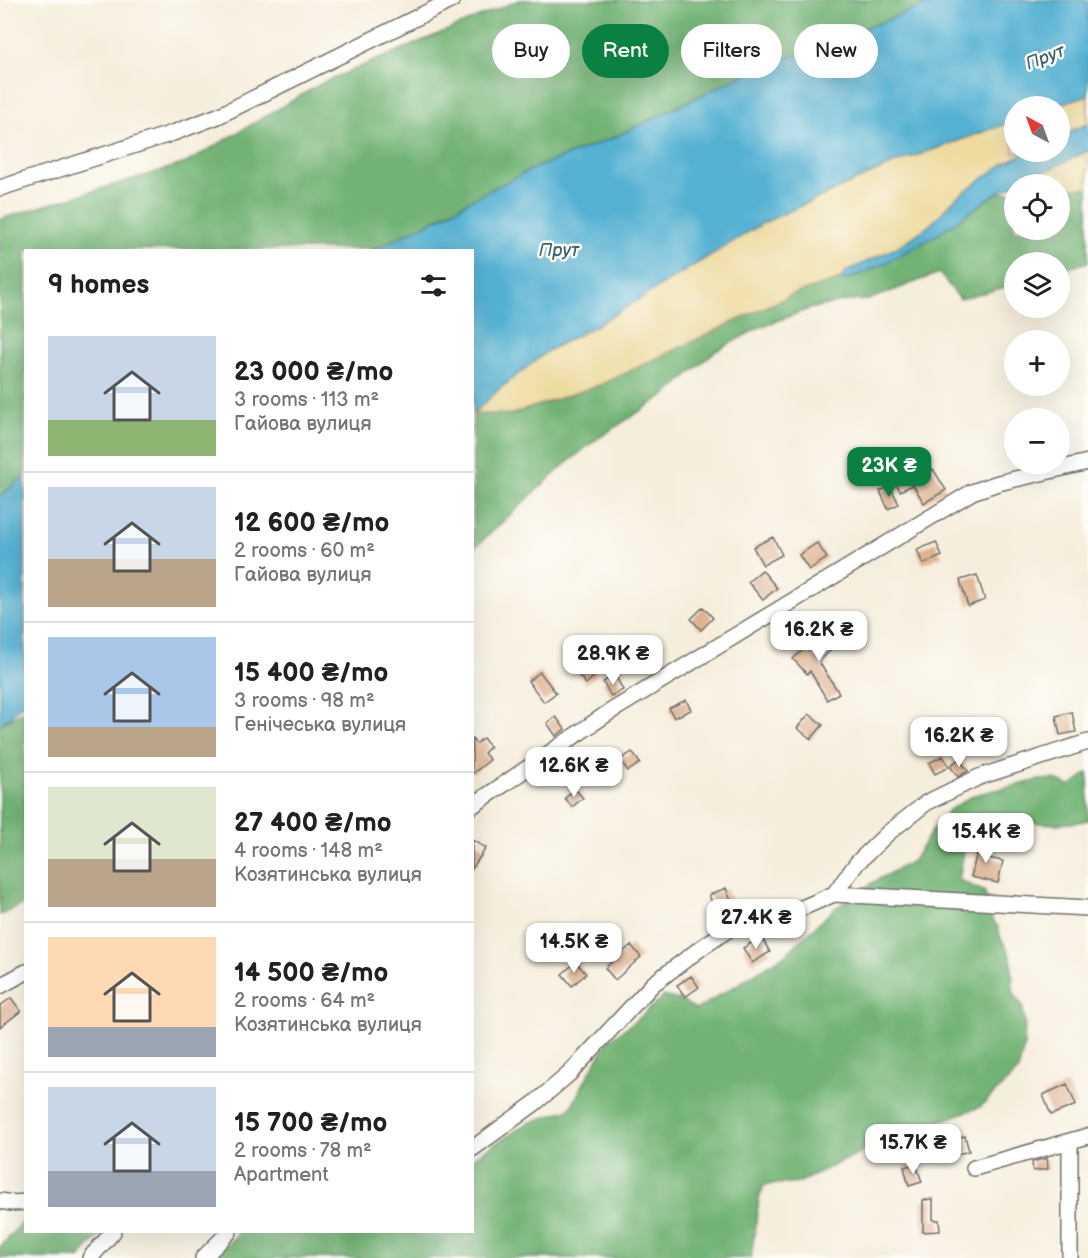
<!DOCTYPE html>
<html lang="en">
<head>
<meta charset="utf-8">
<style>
	:root { --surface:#fff; --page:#f6f6f6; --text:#202124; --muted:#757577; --line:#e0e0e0; --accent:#0b8043 }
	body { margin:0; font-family:"Balsamiq Sans",sans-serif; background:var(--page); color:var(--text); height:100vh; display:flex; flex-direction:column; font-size:22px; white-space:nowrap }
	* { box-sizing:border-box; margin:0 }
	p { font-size:20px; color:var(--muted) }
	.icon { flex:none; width:33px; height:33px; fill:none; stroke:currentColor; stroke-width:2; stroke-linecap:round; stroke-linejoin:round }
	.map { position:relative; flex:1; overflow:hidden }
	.sheet { position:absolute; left:24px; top:249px; width:450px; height:984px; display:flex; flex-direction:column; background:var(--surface); border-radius:0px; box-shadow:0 6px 24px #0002 }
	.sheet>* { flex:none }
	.banner { position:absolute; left:492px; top:24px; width:506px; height:54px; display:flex; gap:12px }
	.needle { width:39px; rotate:319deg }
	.controls { position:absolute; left:1004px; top:96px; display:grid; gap:12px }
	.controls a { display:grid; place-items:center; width:66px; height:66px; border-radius:50%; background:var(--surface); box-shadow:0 6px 24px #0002; font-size:30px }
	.price { position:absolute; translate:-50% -51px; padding:0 14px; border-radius:12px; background:#fff; color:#222; font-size:20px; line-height:39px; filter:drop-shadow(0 2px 3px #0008) }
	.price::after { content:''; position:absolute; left:50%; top:36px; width:18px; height:14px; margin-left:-9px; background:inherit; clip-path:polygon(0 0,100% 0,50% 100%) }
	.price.current { background:var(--accent); color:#fff }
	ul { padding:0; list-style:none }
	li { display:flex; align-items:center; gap:18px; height:150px; padding:0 24px }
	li+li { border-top:2px solid var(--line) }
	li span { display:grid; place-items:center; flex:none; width:168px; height:120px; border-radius:0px; color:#555 }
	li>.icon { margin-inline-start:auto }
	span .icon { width:72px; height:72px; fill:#fffc; stroke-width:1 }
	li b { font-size:26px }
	h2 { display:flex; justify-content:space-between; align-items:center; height:72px; padding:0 24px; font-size:26px }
	.pill { padding:0 21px; border-radius:27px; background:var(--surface); box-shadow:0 6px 24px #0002; font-size:21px; line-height:54px }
	.pill.current { background:var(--accent); color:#fff }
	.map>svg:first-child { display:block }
</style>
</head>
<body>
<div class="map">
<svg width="1088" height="1258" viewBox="0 0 1088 1258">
	<rect width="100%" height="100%" fill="#fdfcf7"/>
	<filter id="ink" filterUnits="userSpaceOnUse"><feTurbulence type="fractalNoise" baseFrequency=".0167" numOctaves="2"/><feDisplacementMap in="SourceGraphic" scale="12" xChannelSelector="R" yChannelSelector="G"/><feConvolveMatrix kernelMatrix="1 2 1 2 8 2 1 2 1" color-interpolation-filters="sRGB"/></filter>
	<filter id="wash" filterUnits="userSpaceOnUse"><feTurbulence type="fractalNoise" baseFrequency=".008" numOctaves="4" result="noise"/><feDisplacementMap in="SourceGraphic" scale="24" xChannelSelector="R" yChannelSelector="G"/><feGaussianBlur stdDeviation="1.35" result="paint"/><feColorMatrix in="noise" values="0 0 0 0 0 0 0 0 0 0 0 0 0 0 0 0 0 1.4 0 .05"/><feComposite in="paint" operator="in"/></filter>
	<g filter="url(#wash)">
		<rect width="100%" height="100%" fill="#f6eedc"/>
		<path fill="#72b375" stroke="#4e6f50" stroke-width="1.5" d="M519 0H939L741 76 615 137 530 170 378 249 26 250 25 475 0 497V219L186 163 322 83Z
			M1088 187V262L1059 271V262H1014V285L960 299 939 273 868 300 846 301 809 309 760 327 714 352 668 393 597 439 564 465 473 549V414H513L602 384 793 294 841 279H848L933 237 997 193 1014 192V230H1059V190Z
			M25 710V903L0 915V724Z
			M1088 773V820C1048 830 1014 815 973 826L966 839 959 880 985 892 990 917 998 927 1001 939 1006 946 1012 962 1013 992 1022 1005 1025 1023 1024 1047 1018 1071 980 1107 888 1139 800 1182 764 1185 759 1199 751 1258H213L240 1232H472L473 1158 528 1123 570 1109 592 1068 609 1040 638 1019 664 996 682 1001 696 1010 785 955 834 909 877 880 913 861 931 832 949 810 974 795 1039 780 1054 779 1070 786Z
			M25 1219 26 1232H103L84 1252 81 1258H0V1247Z"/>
		<path fill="#eeda9e" stroke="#8c8264" stroke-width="1.5" d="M1088 95V124L1059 136V106H1054Z
			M1014 121V152H1028L1005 163 957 197 930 225 898 247 845 272 841 279 793 294 602 384 512 414H473L498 390 549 350 600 323 763 223 893 164Z
			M1088 151V187L1059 190V184H1015Z"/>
		<path fill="#54b1d2" stroke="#406e7e" stroke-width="1.5" d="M939 0H1088V95L1054 106H1014V121L892 164 763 223 600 323 549 350 498 390 473 414 472 250H372L444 216 467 202 530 170 615 137 741 76Z
			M1088 124V151L997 193 933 237 884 264 848 279H841L845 272 898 247 930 225 957 197 1005 163 1028 152H1059V136Z
			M25 475V701L10 717 0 724V497Z"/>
		<g id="blocks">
			<path fill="#deb393" d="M920 458 928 472 933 469 946 490 924 503 913 485 900 491 891 473Z
				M890 486 899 504 888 509 880 491Z
				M773 537 782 555 763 565 753 547Z
				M936 542 942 556 923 564 917 550Z
				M817 543 827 558 809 570 799 555Z
				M762 570 777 588 763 600 748 582Z
				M977 575 985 600 968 606 960 580Z
				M703 607 713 618 701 630 691 619Z
				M830 628 841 639 819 662 839 693 827 700 810 671 807 674 793 659 806 647 808 650Z
				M634 649 642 660 634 667 625 655Z
				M582 655 597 674 586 684 570 665Z
				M540 672 556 693 544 702 528 681Z
				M615 675 623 690 611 696 603 682Z
				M686 700 691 710 674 718 669 708Z
				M1072 712 1076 732 1060 735 1056 716Z
				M809 714 823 725 811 739 797 728Z
				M556 717 565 729 556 736 547 723Z
				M483 738 490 747 484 753 490 760 472 774V739L476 744Z
				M632 752 640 763 628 771 620 760Z
				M943 756 949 767 935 774 929 763Z
				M959 759 968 771 958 777 950 766Z
				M575 789 583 798 572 807 565 798Z
				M472 840 486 848 472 869Z
				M980 840 992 843 988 858 1003 861 998 883 971 877Z
				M726 888 731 901 714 908 709 895Z
				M761 937 770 952 752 963 743 948Z
				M631 945 641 957 615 980 605 968Z
				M576 962 586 974 572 986 562 974Z
				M691 976 699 987 685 997 677 985Z
				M11 998 21 1011 0 1027V1006Z
				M1067 1084 1076 1105 1051 1115 1043 1095Z
				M965 1136 969 1151 954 1155 953 1151 927 1160 922 1148Z
				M1047 1158 1048 1169 1033 1171 1032 1162Z
				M916 1164 922 1182 909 1186 904 1167Z
				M933 1199V1220H939L940 1231 923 1232V1200Z"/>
		</g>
	</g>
	<g filter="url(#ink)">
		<use href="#blocks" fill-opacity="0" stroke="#726f69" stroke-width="1.5"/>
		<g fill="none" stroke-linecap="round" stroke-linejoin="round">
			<g stroke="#726f69" stroke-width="18">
				<path id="minor" d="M0 188 173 133 218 116 452 0
					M472 806 608 713 972 492 998 483 1088 462
					M834 894 1088 908
					M0 986 26 972
					M1070 1142V1258
					M472 1149 535 1103 569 1074 653 984 701 948 729 929 757 916 802 908 834 894 857 863 888 833 926 803 979 777 1088 742
					M974 1168 1088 1136
					M0 1201 12 1203 26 1202
					M90 1258 113 1232
					M203 1258 229 1232"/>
			</g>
			<use href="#minor" stroke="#fff" stroke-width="15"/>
		</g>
	</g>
	<g text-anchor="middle" stroke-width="5" stroke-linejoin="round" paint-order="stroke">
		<g font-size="18" font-style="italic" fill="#3b616e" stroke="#fdfcf7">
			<text transform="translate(1045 57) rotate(-22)" y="6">Прут</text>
			<text x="559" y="256">Прут</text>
		</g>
	</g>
</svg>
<div class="controls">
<a><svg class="needle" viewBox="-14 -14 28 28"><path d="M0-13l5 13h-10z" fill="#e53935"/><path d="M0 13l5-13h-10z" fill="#757577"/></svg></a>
<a><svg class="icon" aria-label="locate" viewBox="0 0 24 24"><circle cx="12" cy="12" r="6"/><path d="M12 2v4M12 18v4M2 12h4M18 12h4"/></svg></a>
<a><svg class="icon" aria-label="layers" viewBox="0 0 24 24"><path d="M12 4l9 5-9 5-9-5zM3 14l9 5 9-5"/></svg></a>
<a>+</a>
<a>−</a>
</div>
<b class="price current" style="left:889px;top:498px">23K ₴</b>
<b class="price" style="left:819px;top:662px">16.2K ₴</b>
<b class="price" style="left:613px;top:686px">28.9K ₴</b>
<b class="price" style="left:959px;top:768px">16.2K ₴</b>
<b class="price" style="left:574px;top:798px">12.6K ₴</b>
<b class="price" style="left:986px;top:864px">15.4K ₴</b>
<b class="price" style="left:756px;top:950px">27.4K ₴</b>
<b class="price" style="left:574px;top:974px">14.5K ₴</b>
<b class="price" style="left:913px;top:1175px">15.7K ₴</b>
<div class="banner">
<a class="pill">Buy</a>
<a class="pill current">Rent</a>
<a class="pill">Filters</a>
<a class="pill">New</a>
</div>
<section class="sheet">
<h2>9 homes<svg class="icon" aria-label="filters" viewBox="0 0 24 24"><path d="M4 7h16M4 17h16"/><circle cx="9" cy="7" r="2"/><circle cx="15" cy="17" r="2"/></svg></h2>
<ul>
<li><span style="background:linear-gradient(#c9d6e8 70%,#8fb573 0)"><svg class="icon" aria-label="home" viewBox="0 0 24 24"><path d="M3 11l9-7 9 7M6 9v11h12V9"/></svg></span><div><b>23 000 ₴/mo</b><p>3 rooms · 113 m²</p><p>Гайова вулиця</p></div></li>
<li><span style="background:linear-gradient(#c9d6e8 60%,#b9a48a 0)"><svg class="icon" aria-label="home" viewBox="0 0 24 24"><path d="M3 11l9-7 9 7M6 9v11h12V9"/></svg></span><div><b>12 600 ₴/mo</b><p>2 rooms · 60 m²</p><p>Гайова вулиця</p></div></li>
<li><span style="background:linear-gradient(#a9c7e8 75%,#b9a48a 0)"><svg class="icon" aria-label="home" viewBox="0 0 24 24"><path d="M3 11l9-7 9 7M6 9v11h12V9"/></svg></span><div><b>15 400 ₴/mo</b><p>3 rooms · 98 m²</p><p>Генічеська вулиця</p></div></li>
<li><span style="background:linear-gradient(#dfe7d0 60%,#b9a48a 0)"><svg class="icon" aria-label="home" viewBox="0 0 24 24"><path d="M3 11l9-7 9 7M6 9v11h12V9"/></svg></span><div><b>27 400 ₴/mo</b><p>4 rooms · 148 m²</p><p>Козятинська вулиця</p></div></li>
<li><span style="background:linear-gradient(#ffd9b3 75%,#9aa5b1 0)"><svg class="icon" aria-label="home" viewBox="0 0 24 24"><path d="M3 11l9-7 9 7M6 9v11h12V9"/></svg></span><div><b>14 500 ₴/mo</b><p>2 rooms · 64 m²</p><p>Козятинська вулиця</p></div></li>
<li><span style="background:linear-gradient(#c9d6e8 70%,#9aa5b1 0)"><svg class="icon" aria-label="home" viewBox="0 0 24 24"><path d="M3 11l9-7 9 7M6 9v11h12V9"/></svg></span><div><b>15 700 ₴/mo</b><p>2 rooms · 78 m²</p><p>Apartment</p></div></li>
</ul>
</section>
</div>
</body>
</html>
